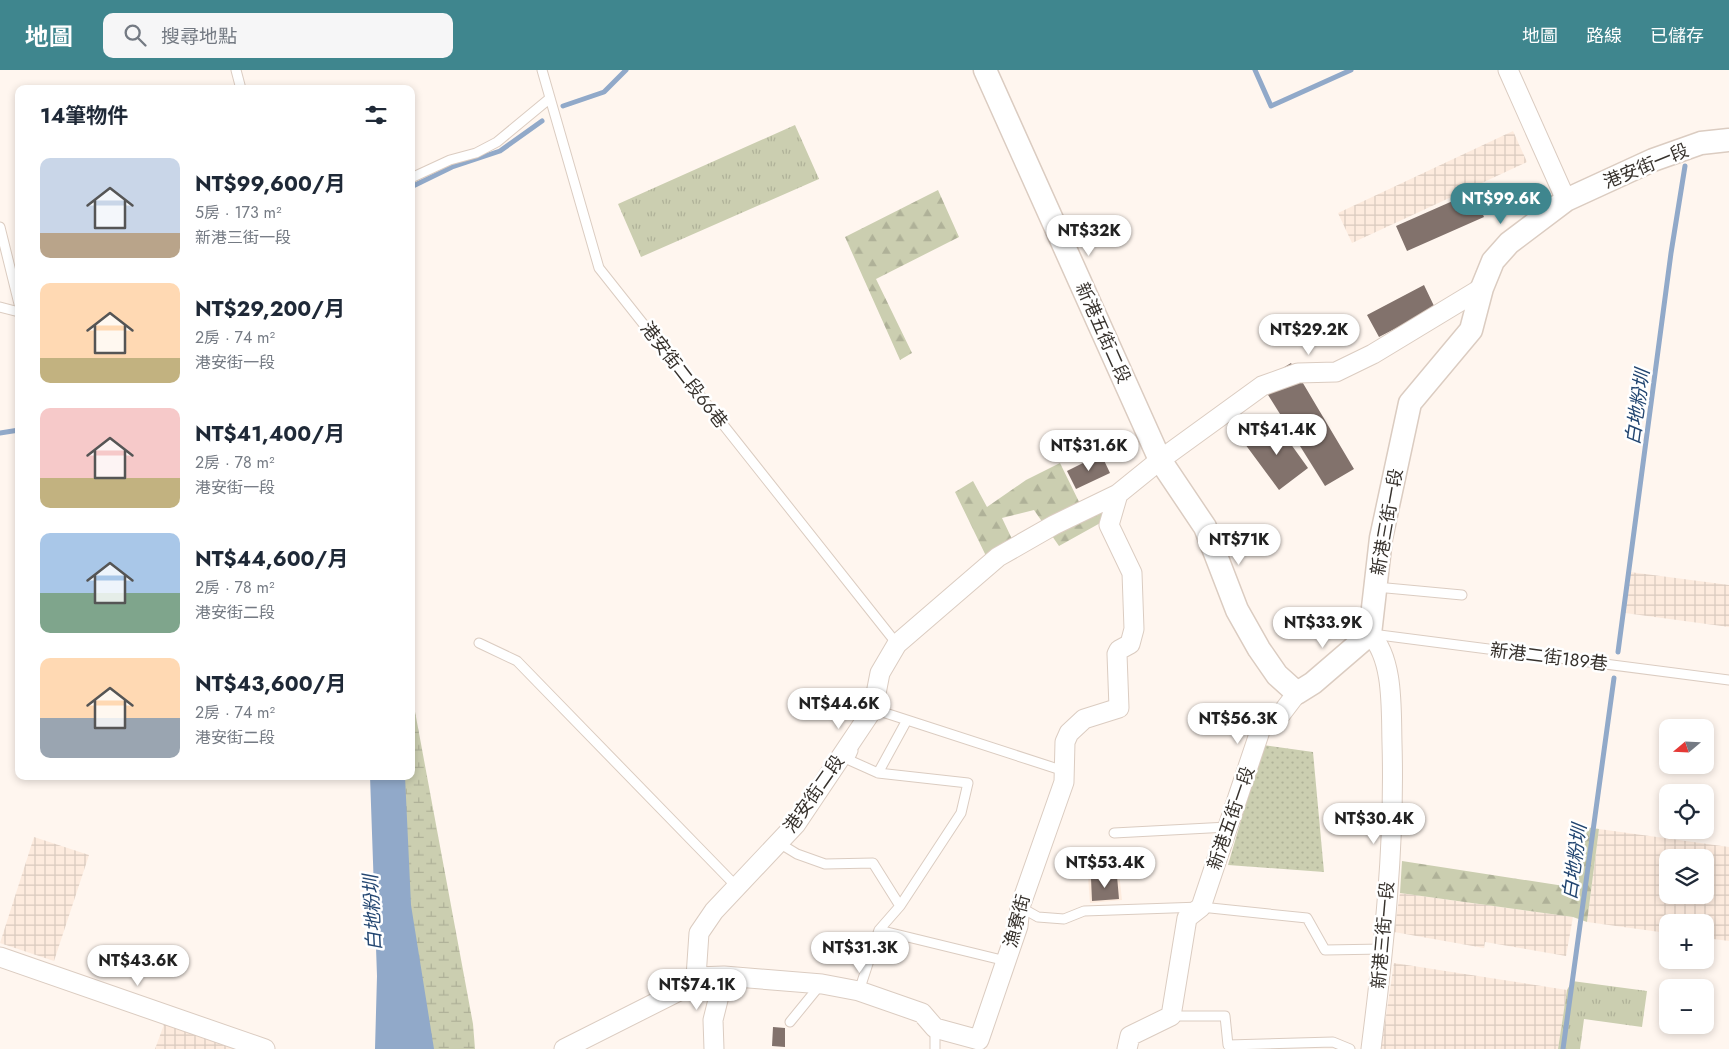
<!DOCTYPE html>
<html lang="zh-TW">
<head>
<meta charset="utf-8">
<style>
	:root { --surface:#fff; --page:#f6f6f7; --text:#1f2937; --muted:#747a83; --accent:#3f868e }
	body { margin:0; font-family:Jost,"Noto Sans TC",sans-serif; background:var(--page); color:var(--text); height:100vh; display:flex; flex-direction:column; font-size:19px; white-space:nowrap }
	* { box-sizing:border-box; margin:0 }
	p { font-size:16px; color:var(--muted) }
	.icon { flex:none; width:28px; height:28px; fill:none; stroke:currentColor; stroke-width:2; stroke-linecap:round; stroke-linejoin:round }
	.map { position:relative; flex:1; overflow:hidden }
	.details { position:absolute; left:15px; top:15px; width:400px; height:695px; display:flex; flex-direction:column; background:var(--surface); border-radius:10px; box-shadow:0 2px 8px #0003 }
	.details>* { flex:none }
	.needle { width:32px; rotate:251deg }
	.controls { position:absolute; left:1659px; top:649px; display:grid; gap:10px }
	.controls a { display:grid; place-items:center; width:55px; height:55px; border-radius:10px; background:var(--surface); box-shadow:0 2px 8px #0003; font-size:25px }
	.price { position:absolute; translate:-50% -42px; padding:0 11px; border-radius:18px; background:#fff; color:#222; font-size:16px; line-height:32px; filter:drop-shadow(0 1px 2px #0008) }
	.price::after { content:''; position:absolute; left:50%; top:30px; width:15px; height:11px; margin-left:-8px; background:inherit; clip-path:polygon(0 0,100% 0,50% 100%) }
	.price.selected { background:var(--accent); color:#fff }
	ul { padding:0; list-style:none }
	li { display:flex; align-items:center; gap:15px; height:125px; padding:0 25px }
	li span { display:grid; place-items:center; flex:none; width:140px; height:100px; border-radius:10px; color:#555 }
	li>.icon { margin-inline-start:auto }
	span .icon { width:60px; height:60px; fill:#fffc; stroke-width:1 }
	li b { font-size:21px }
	h2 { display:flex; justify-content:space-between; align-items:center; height:60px; padding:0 25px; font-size:21px }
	header { display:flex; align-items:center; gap:30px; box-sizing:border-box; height:70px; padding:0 25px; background:var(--accent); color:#fff }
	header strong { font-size:24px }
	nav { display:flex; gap:28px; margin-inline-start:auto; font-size:18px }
	.search { width:350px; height:45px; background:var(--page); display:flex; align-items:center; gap:12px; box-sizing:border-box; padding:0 18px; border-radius:10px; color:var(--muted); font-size:19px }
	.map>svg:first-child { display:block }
</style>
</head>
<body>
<header>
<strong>地圖</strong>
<div class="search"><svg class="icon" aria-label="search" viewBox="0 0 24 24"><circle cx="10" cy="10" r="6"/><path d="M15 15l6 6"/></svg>搜尋地點</div>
<nav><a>地圖</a><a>路線</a><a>已儲存</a></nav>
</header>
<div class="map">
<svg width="1729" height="979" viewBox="0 0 1729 979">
	<defs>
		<pattern id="industrial-grid" width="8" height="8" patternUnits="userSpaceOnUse" patternTransform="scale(1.25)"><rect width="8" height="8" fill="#fdebde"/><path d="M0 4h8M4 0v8" fill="none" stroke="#d9cabf"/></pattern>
		<pattern id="grass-tufts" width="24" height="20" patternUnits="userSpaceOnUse" patternTransform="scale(1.25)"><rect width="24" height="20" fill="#cbceb0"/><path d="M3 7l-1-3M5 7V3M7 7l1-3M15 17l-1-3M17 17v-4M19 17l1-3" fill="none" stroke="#afb198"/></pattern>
		<pattern id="forest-firs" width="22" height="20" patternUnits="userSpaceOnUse" patternTransform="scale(1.25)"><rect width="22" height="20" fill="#cbceb0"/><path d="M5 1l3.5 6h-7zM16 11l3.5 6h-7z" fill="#afb198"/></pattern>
		<pattern id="wetland-marsh" width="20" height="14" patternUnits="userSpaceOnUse" patternTransform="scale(1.25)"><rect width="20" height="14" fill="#cbceb0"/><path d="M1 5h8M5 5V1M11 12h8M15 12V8" fill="none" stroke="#afb198"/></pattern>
		<pattern id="park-dots" width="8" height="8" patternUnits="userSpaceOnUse" patternTransform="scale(1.25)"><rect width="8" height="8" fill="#cbceb0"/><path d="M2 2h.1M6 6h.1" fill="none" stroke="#afb198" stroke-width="1.8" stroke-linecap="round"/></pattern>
	</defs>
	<rect width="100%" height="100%" fill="#fff6ef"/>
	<path fill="#fdebde" d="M1119 803 1122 830 1090 833 1088 806Z"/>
	<path fill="url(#industrial-grid)" fill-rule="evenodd" d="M1513 61 1527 92 1352 173 1338 143Z
		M1630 502 1729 515V557L1625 543Z
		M1599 759 1729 777V871L1705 868V852H1668L1667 863 1587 852ZM1668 788H1705V825H1668Z
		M34 767 89 785 54 891 0 873Z
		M1400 823 1573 847 1566 886 1485 872 1484 878 1394 862Z
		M1394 893 1567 920 1558 979H1381Z
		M166 949 237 979H155Z"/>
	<path fill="url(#grass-tufts)" d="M795 55 819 109 641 187 618 134Z
		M1572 911 1647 921 1642 957 1584 949 1580 979H1558L1567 920Z"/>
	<path fill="url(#forest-firs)" d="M938 120 959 167 876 209 912 283 900 290 845 167Z
		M1060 393 1084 442 1117 426 1120 442 1059 476 1034 440 1002 448 1012 469 987 488 955 422 973 411 987 437 1026 410Z
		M1585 757 1599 759 1587 852 1573 847 1400 823 1402 791 1577 818Z"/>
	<path fill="url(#wetland-marsh)" d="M411 620 473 954 475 979H402L395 706H411Z"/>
	<path fill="url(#park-dots)" d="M1263 675 1313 682 1324 802 1228 795Z"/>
	<path fill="#91a9c9" d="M370 706H405L411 835 434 979H375L377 906Z"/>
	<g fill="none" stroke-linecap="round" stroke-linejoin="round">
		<path stroke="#91a9c9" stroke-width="5" d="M1255 0 1271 36 1351 0
			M563 36 604 22 626 0
			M411 117 452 97 500 81 542 51
			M0 363 19 360
			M1618 582 1671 183 1685 96
			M1563 979 1614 608"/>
	</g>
	<path fill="#82726c" d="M1473 122 1484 147 1407 181 1396 156Z
		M1424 215 1435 238 1379 267 1367 245Z
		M1291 293 1354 399 1325 416 1260 312Z
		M1275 352 1308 398 1279 420 1245 374Z
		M1101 384 1110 403 1076 419 1067 401Z
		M1117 806 1119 829 1092 831 1091 808Z
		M773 957 785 958V977L772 976Z"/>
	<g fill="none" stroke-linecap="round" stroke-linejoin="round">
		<g stroke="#dbccc1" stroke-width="11">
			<path id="service" d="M236 0 241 19
				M542 0 599 198 897 574
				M411 108 450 90 476 83 497 72 549 29
				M0 157 19 234
				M0 237 19 242
				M1376 517 1462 525
				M1372 564 1729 610
				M479 573 517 591 737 817
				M873 639 907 650
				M853 681 849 690 878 703 968 713 961 743 900 836
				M878 703 907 650 1064 701
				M1114 763 1228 757
				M779 773 797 784 825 794 873 793 900 836 879 860 859 921
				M1020 837 1038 847 1064 849 1084 841 1201 837 1307 848 1325 880 1383 879
				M879 860 1006 891
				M1171 946H1225L1228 975 1333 972 1350 979
				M790 952 821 914
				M935 958V979"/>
		</g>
		<g stroke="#dbccc1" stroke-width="21">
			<path id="minor" d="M1508 0 1566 130
				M1370 564C1394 589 1391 639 1392 673 1395 775 1384 877 1371 979
				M0 887 265 979
				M696 907 724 906 822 914 859 921 922 943 935 958 979 970 1018 856 1020 837 1064 712 1065 672 1069 663 1084 649 1119 638 1117 584 1119 580 1130 574 1134 559 1132 503 1109 455 1118 424
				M564 979 687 917 696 907 699 863 714 841 796 754 873 639 880 603 897 574 998 487 1054 455 1118 424 1160 390 1262 316 1298 303 1336 302 1373 284 1482 218
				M714 979 713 950 724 906
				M1127 979 1130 966 1171 946 1187 848 1201 837 1261 658 1281 644 1297 623"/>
		</g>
		<g stroke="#dbccc1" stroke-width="25">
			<path id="tertiary" d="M985 0 1160 390 1205 457 1237 540 1259 579 1277 605 1297 623 1313 613 1370 564 1381 468 1410 333 1471 260 1482 218 1493 191 1509 173 1566 130 1653 90 1701 73 1729 70"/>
		</g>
		<use href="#service" stroke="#fff" stroke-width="9"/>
		<use href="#minor" stroke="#fff" stroke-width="19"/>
		<use href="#tertiary" stroke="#fff" stroke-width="22"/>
	</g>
	<g text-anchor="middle" stroke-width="5" stroke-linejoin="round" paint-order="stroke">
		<g font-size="18" fill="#37322d" stroke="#fff">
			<text transform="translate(1646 96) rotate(-22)" y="6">港安街一段</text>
			<text transform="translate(1103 263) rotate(66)" y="6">新港五街二段</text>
			<text transform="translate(684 305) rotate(52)" y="6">港安街二段66巷</text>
			<text transform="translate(1387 452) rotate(-80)" y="6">新港三街一段</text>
			<text transform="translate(1549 587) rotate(7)" y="6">新港二街189巷</text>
			<text transform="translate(814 724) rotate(-55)" y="6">港安街二段</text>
			<text transform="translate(1231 748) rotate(-71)" y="6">新港五街一段</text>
			<text transform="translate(1017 851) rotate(-75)" y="6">漁寮街</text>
			<text transform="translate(1383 865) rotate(-85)" y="6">新港三街一段</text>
		</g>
		<g font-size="19" font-style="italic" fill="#234671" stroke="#fff">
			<text transform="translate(1637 337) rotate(-82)" y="7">白地粉圳</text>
			<text transform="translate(1574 792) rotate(-82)" y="7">白地粉圳</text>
			<text transform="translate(372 843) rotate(-93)" y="7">白地粉圳</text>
		</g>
	</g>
</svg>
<div class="controls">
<a><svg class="needle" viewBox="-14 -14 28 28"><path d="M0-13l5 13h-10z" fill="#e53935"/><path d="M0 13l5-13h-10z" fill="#747a83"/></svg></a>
<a><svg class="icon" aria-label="locate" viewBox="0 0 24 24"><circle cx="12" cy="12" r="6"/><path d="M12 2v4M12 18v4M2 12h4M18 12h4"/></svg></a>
<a><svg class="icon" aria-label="layers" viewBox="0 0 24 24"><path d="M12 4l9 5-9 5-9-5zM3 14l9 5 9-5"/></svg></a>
<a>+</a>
<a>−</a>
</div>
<b class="price selected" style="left:1501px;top:155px">NT$99.6K</b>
<b class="price" style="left:1089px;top:187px">NT$32K</b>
<b class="price" style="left:1309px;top:286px">NT$29.2K</b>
<b class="price" style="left:1277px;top:386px">NT$41.4K</b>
<b class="price" style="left:1089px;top:402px">NT$31.6K</b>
<b class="price" style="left:1239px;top:496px">NT$71K</b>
<b class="price" style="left:1323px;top:579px">NT$33.9K</b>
<b class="price" style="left:839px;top:660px">NT$44.6K</b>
<b class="price" style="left:1238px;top:675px">NT$56.3K</b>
<b class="price" style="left:1374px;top:775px">NT$30.4K</b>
<b class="price" style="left:1105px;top:819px">NT$53.4K</b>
<b class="price" style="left:860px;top:904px">NT$31.3K</b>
<b class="price" style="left:138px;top:917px">NT$43.6K</b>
<b class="price" style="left:697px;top:941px">NT$74.1K</b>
<section class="details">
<h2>14筆物件<svg class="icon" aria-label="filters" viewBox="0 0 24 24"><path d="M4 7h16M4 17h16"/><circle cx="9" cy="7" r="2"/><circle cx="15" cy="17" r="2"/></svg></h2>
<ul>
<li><span style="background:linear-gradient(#c9d6e8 75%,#b9a48a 0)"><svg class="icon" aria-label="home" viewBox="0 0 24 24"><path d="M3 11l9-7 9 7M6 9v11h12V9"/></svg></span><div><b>NT$99,600/月</b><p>5房 · 173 m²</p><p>新港三街一段</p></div></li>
<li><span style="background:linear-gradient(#ffd9b3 75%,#c2b280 0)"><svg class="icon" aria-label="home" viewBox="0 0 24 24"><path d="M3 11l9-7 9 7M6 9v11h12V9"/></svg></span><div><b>NT$29,200/月</b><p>2房 · 74 m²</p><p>港安街一段</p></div></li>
<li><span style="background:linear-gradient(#f6c9c9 70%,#c2b280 0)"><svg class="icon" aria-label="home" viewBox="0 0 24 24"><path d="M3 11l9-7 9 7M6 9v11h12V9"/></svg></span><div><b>NT$41,400/月</b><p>2房 · 78 m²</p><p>港安街一段</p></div></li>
<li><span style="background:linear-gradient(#a9c7e8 60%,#7fa58c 0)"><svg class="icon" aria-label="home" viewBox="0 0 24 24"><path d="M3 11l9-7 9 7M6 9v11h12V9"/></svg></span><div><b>NT$44,600/月</b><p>2房 · 78 m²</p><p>港安街二段</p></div></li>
<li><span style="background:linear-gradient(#ffd9b3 60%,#9aa5b1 0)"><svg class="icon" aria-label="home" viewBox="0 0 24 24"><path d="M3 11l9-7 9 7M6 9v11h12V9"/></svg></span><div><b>NT$43,600/月</b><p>2房 · 74 m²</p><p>港安街二段</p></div></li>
</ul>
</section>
</div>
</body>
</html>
